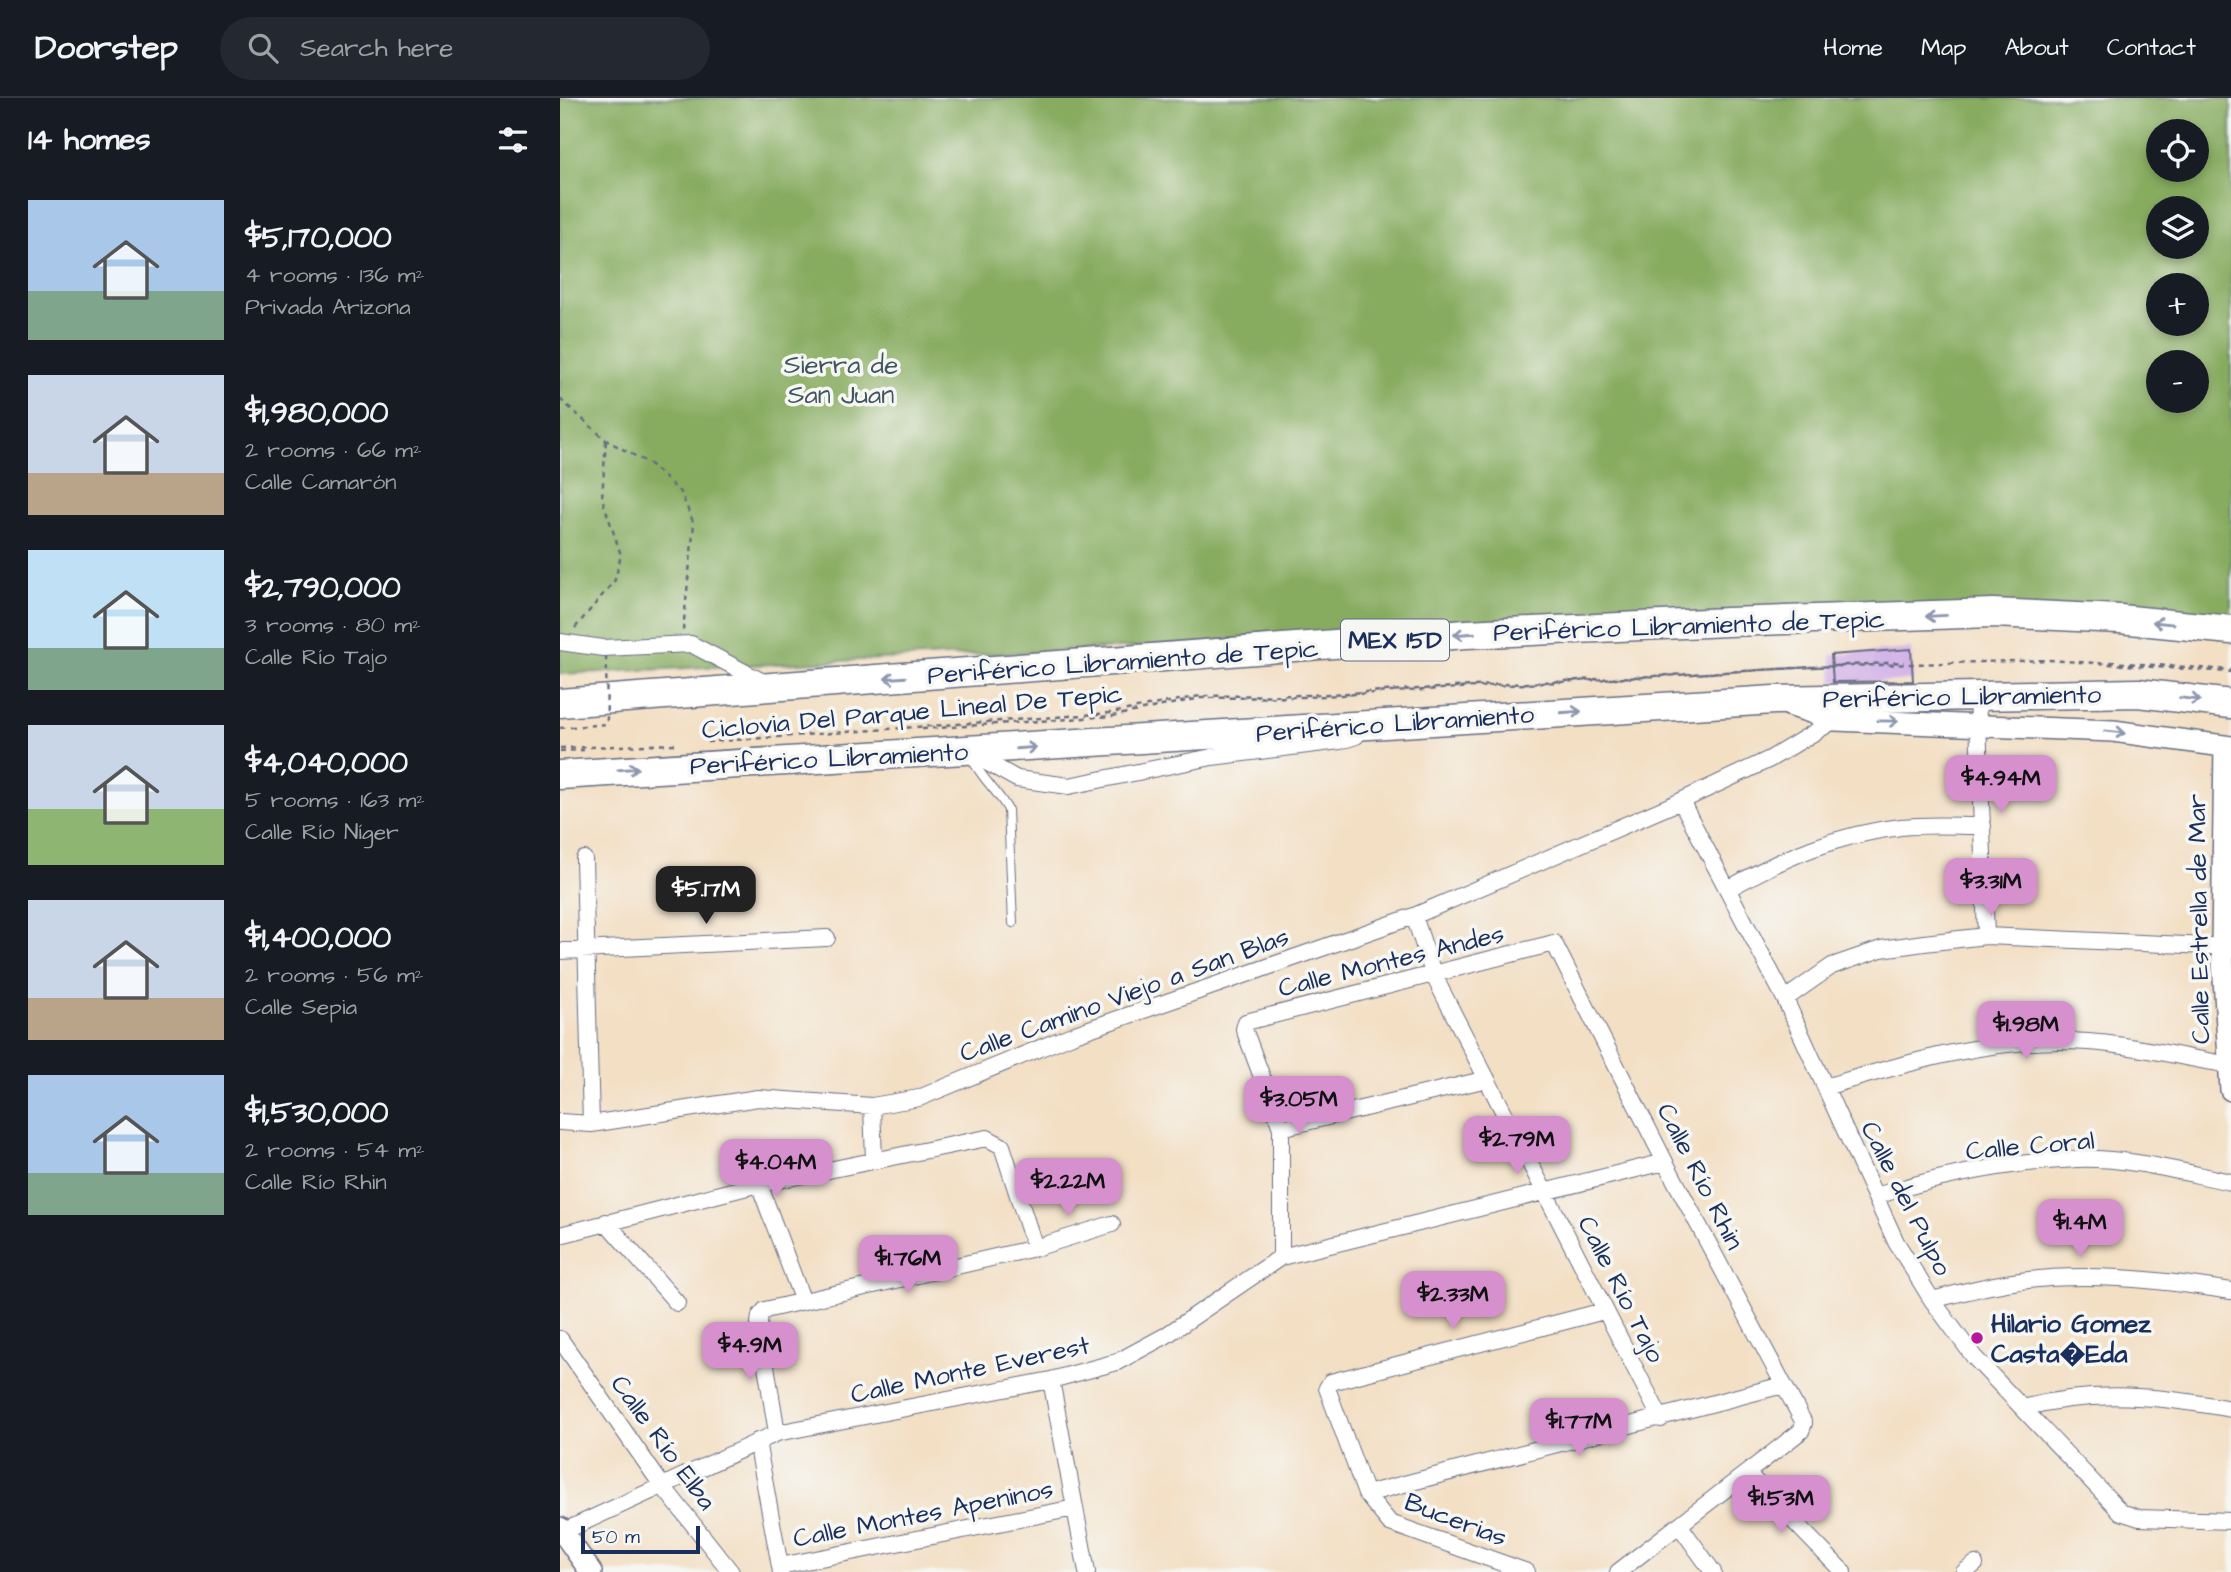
<!DOCTYPE html>
<html lang="en">
<head>
<meta charset="utf-8">
<style>
	:root { --surface:#171b24; --page:#242831; --text:#f1f3f6; --muted:#9ea1a6; --line:#363941; --accent:#d690ce }
	body { margin:0; font-family:"Architects Daughter",sans-serif; background:var(--page); color:var(--text); height:100vh; display:flex; flex-direction:column; font-size:26px; white-space:nowrap }
	* { box-sizing:border-box; margin:0 }
	p { font-size:23px; color:var(--muted) }
	.icon { flex:none; width:38px; height:38px; fill:none; stroke:currentColor; stroke-width:2; stroke-linecap:round; stroke-linejoin:round }
	.map { position:relative; flex:1; overflow:hidden }
	.side { display:flex; flex-direction:column; background:var(--surface); width:560px }
	.side>* { flex:none }
	.controls { position:absolute; left:1586px; top:21px; display:grid; gap:14px }
	.controls a { display:grid; place-items:center; width:63px; height:63px; border-radius:50%; background:var(--surface); box-shadow:0 4px 10px #0003; font-size:35px }
	.scale { position:absolute; left:21px; bottom:18px; width:119px; box-sizing:border-box; padding-left:7px; border:4px solid #1b2f5e; border-top:0; font-size:19px; line-height:24px; white-space:nowrap; color:#1b2f5e; -webkit-text-stroke:5px #f6f6f2; paint-order:stroke }
	.price { position:absolute; translate:-50% -60px; padding:0 16px; border-radius:14px; background:var(--accent); color:#111; font-size:23px; line-height:46px; filter:drop-shadow(0 2px 4px #0008) }
	.price::after { content:''; position:absolute; left:50%; top:42px; width:21px; height:16px; margin-left:-10px; background:inherit; clip-path:polygon(0 0,100% 0,50% 100%) }
	.price.active { background:#222; color:#fff }
	ul { padding:0; list-style:none }
	li { display:flex; align-items:center; gap:21px; height:175px; padding:0 28px }
	li span { display:grid; place-items:center; flex:none; width:196px; height:140px; border-radius:0px; color:#555 }
	li>.icon { margin-inline-start:auto }
	span .icon { width:84px; height:84px; fill:#fffc; stroke-width:1 }
	li b { font-size:30px }
	h2 { display:flex; justify-content:space-between; align-items:center; height:84px; padding:0 28px; font-size:30px }
	header { display:flex; align-items:center; gap:42px; box-sizing:border-box; height:98px; padding:0 35px; background:var(--surface); border-bottom:2px solid var(--line) }
	header strong { font-size:33px }
	nav { display:flex; gap:38px; margin-inline-start:auto; font-size:24px }
	.search { width:490px; height:63px; background:var(--page); display:flex; align-items:center; gap:18px; box-sizing:border-box; padding:0 24px; border-radius:38px; color:var(--muted); font-size:26px }
	main { display:flex; flex:1; min-height:0 }
	.map>svg:first-child { display:block }
</style>
</head>
<body>
<header>
<strong>Doorstep</strong>
<div class="search"><svg class="icon" aria-label="search" viewBox="0 0 24 24"><circle cx="10" cy="10" r="6"/><path d="M15 15l6 6"/></svg>Search here</div>
<nav><a>Home</a><a>Map</a><a>About</a><a>Contact</a></nav>
</header>
<main>
<section class="side">
<h2>14 homes<svg class="icon" aria-label="filters" viewBox="0 0 24 24"><path d="M4 7h16M4 17h16"/><circle cx="9" cy="7" r="2"/><circle cx="15" cy="17" r="2"/></svg></h2>
<ul>
<li><span style="background:linear-gradient(#a9c7e8 65%,#7fa58c 0)"><svg class="icon" aria-label="home" viewBox="0 0 24 24"><path d="M3 11l9-7 9 7M6 9v11h12V9"/></svg></span><div><b>$5,170,000</b><p>4 rooms · 136 m²</p><p>Privada Arizona</p></div></li>
<li><span style="background:linear-gradient(#c9d6e8 70%,#b9a48a 0)"><svg class="icon" aria-label="home" viewBox="0 0 24 24"><path d="M3 11l9-7 9 7M6 9v11h12V9"/></svg></span><div><b>$1,980,000</b><p>2 rooms · 66 m²</p><p>Calle Camarón</p></div></li>
<li><span style="background:linear-gradient(#bfe0f5 70%,#7fa58c 0)"><svg class="icon" aria-label="home" viewBox="0 0 24 24"><path d="M3 11l9-7 9 7M6 9v11h12V9"/></svg></span><div><b>$2,790,000</b><p>3 rooms · 80 m²</p><p>Calle Río Tajo</p></div></li>
<li><span style="background:linear-gradient(#c9d6e8 60%,#8fb573 0)"><svg class="icon" aria-label="home" viewBox="0 0 24 24"><path d="M3 11l9-7 9 7M6 9v11h12V9"/></svg></span><div><b>$4,040,000</b><p>5 rooms · 163 m²</p><p>Calle Río Níger</p></div></li>
<li><span style="background:linear-gradient(#c9d6e8 70%,#b9a48a 0)"><svg class="icon" aria-label="home" viewBox="0 0 24 24"><path d="M3 11l9-7 9 7M6 9v11h12V9"/></svg></span><div><b>$1,400,000</b><p>2 rooms · 56 m²</p><p>Calle Sepia</p></div></li>
<li><span style="background:linear-gradient(#a9c7e8 70%,#7fa58c 0)"><svg class="icon" aria-label="home" viewBox="0 0 24 24"><path d="M3 11l9-7 9 7M6 9v11h12V9"/></svg></span><div><b>$1,530,000</b><p>2 rooms · 54 m²</p><p>Calle Río Rhin</p></div></li>
</ul>
</section>
<div class="map">
<svg width="1671" height="1474" viewBox="0 0 1671 1474">
	<rect width="100%" height="100%" fill="#f6f6f2"/>
	<filter id="ink" filterUnits="userSpaceOnUse"><feTurbulence type="fractalNoise" baseFrequency=".0143" numOctaves="2"/><feDisplacementMap in="SourceGraphic" scale="14" xChannelSelector="R" yChannelSelector="G"/><feConvolveMatrix kernelMatrix="1 2 1 2 8 2 1 2 1" color-interpolation-filters="sRGB"/></filter>
	<filter id="wash" filterUnits="userSpaceOnUse"><feTurbulence type="fractalNoise" baseFrequency=".00686" numOctaves="4" result="noise"/><feDisplacementMap in="SourceGraphic" scale="28" xChannelSelector="R" yChannelSelector="G"/><feGaussianBlur stdDeviation="1.57" result="paint"/><feColorMatrix in="noise" values="0 0 0 0 0 0 0 0 0 0 0 0 0 0 0 0 0 1.4 0 .05"/><feComposite in="paint" operator="in"/></filter>
	<g filter="url(#wash)">
		<rect width="100%" height="100%" fill="#f3dfc4"/>
		<path fill="#87ac61" stroke="#516e60" stroke-width="2" fill-rule="evenodd" d="M0 0H1671V517L1591 513 944 532 0 576ZM1598 33H1636V72H1598ZM1598 110H1636V149H1598ZM1598 187H1636V226H1598ZM1598 264H1636V303H1598Z"/>
		<g id="blocks">
			<path fill="#cfabe7" d="M1351 551 1353 583 1273 584 1271 557Z"/>
		</g>
	</g>
	<g filter="url(#ink)">
		<use href="#blocks" fill-opacity="0" stroke="#676d82" stroke-width="2"/>
		<g fill="none" stroke-linecap="round" stroke-linejoin="round">
			<g stroke="#676d82" stroke-width="10">
				<path id="service" d="M411 659C422 682 438 693 448 712L453 825"/>
			</g>
			<g stroke="#676d82" stroke-width="18">
				<path id="minor" d="M0 544 43 550 131 546 207 586
					M1417 596 1426 838
					M410 655 457 681 509 688 652 659 780 643 796 638
					M1121 703 1225 901 1336 1144 1372 1202 1414 1259 1561 1414 1579 1420 1671 1423
					M24 761 31 1026
					M1168 791C1222 760 1278 736 1341 729 1368 726 1396 728 1423 728
					M854 818 874 878 1101 1321
					M0 853 267 840
					M1225 901 1272 868 1321 851 1364 845 1426 838 1671 849
					M1265 989C1349 964 1439 937 1528 944 1577 947 1623 960 1671 967
					M312 1008 314 1062
					M0 1024 31 1026 198 1000 312 1008 359 1000 512 937 854 818 1121 703 1210 661 1275 622
					M721 1030 927 981
					M199 1086 242 1201
					M1316 1098C1380 1078 1450 1064 1517 1061 1568 1059 1621 1074 1671 1084
					M46 1124 117 1205
					M0 1137 199 1086 427 1040 442 1048 475 1150
					M721 1159V1030L684 931 686 924 994 845 1105 1064 1244 1325 1241 1333 1058 1474
					M1372 1202C1396 1196 1421 1189 1446 1185 1520 1173 1597 1181 1671 1193
					M0 1241 101 1386 171 1474
					M491 1282 527 1474
					M1463 1310C1534 1291 1600 1298 1671 1311
					M217 1335 199 1225 200 1218 205 1212 475 1150 552 1126
					M197 1343 221 1474
					M1187 1375 1283 1474
					M806 1396 1223 1287
					M1120 1428 1153 1474
					M0 1435 217 1335 491 1282 557 1264 605 1238 721 1159 1105 1064
					M220 1468 515 1410
					M967 1474 830 1425 806 1396 767 1290 771 1284 1044 1213
					M1404 1474 1415 1466"/>
			</g>
			<g stroke="#676d82" stroke-width="24">
				<path id="tertiary" d="M1229 607 1275 622 1553 633 1671 649
					M1665 648 1662 848 1671 992
					M0 1430 31 1474"/>
			</g>
			<g stroke="#676d82" stroke-width="31">
				<path id="trunk" d="M0 605 906 536 1167 524 1433 515 1560 521 1671 532
					M0 677 1214 602 1578 595 1671 606"/>
			</g>
			<path stroke="#676d82" stroke-width="2.5" stroke-dasharray="5 5" stroke-linecap="butt" d="M0 301 46 342 90 366 121 395 134 426 123 532
				M15 530 55 482 61 457 42 400 46 342
				M1550 564 1671 572
				M362 631 553 618 641 600 746 599 1251 569 1489 562 1671 574
				M147 644 551 615 640 598 752 597 1344 564
				M0 650 116 646
				M0 653 24 652"/>
			<use href="#service" stroke="#fff" stroke-width="8"/>
			<use href="#minor" stroke="#fff" stroke-width="16"/>
			<use href="#tertiary" stroke="#fff" stroke-width="21"/>
			<use href="#trunk" stroke="#fff" stroke-width="28"/>
			<path stroke="#676d82" stroke-width="2.5" stroke-dasharray="5 5" stroke-linecap="butt" d="M0 630 47 626 46 556"/>
		</g>
		<defs><path id="oneway-shaft" d="M-6 0H5M1.5-3L5.5 0L1.5 3" fill="none" stroke-width="1.6" stroke-linecap="round" stroke-linejoin="round" transform="scale(1.75)"/></defs>
		<g stroke="#8d97ae">
			<use href="#oneway-shaft" transform="translate(1376 518) rotate(177)"/>
			<use href="#oneway-shaft" transform="translate(1603 525) rotate(-174)"/>
			<use href="#oneway-shaft" transform="translate(904 536) rotate(176)"/>
			<use href="#oneway-shaft" transform="translate(335 580) rotate(176)"/>
			<use href="#oneway-shaft" transform="translate(1630 601) rotate(7)"/>
			<use href="#oneway-shaft" transform="translate(1011 614) rotate(-4)"/>
			<use href="#oneway-shaft" transform="translate(1328 623) rotate(1)"/>
			<use href="#oneway-shaft" transform="translate(1555 634) rotate(6)"/>
			<use href="#oneway-shaft" transform="translate(466 650) rotate(-4)"/>
			<use href="#oneway-shaft" transform="translate(68 671) rotate(-5)"/>
		</g>
	</g>
	<circle fill="#b5179e" stroke="#f6f6f2" stroke-width="2.5" cx="1417" cy="1240" r="7"/>
	<g text-anchor="middle" stroke-width="7" stroke-linejoin="round" paint-order="stroke">
		<rect fill="#f6f6f2" stroke="#5d6b8a" stroke-width="2" x="781" y="521.5" width="108" height="41" rx="5"/>
		<g font-size="24" font-weight="bold" fill="#1b2f5e">
			<text x="835" y="550">MEX 15D</text>
		</g>
		<g font-size="26" fill="#3f5562" stroke="#f6f6f2">
			<text x="281" y="275">Sierra de<tspan x="281" dy="30">San Juan</tspan></text>
		</g>
		<g font-size="26" fill="#1b2f5e" stroke="#f6f6f2">
			<text transform="translate(1129 527) rotate(-2)" y="9">Periférico Libramiento de Tepic</text>
			<text transform="translate(563 563) rotate(-4)" y="9">Periférico Libramiento de Tepic</text>
			<text transform="translate(1402 598) rotate(-1)" y="9">Periférico Libramiento</text>
			<text transform="translate(352 613) rotate(-5)" y="9">Ciclovia Del Parque Lineal De Tepic</text>
			<text transform="translate(835 625) rotate(-4)" y="9">Periférico Libramiento</text>
			<text transform="translate(269 660) rotate(-3)" y="9">Periférico Libramiento</text>
			<text transform="translate(1638 821) rotate(-91)" y="9">Calle Estrella de Mar</text>
			<text transform="translate(831 862) rotate(-14)" y="9">Calle Montes Andes</text>
			<text transform="translate(564 896) rotate(-20)" y="9">Calle Camino Viejo a San Blas</text>
			<text transform="translate(1470 1047) rotate(-5)" y="9">Calle Coral</text>
			<text transform="translate(1141 1078) rotate(63)" y="9">Calle Río Rhin</text>
			<text transform="translate(1347 1100) rotate(63)" y="9">Calle del Pulpo</text>
			<text transform="translate(1062 1191) rotate(63)" y="9">Calle Río Tajo</text>
			<text transform="translate(410 1271) rotate(-12)" y="9">Calle Monte Everest</text>
			<text transform="translate(104 1344) rotate(54)" y="9">Calle Río Elba</text>
			<text transform="translate(363 1415) rotate(-11)" y="9">Calle Montes Apeninos</text>
			<text transform="translate(896 1421) rotate(21)" y="9">Bucerias</text>
		</g>
		<g font-size="26" font-weight="bold" fill="#1b2f5e" stroke="#f6f6f2" text-anchor="start">
			<text x="1431" y="1234">Hilario Gomez<tspan x="1431" dy="30">Casta�Eda</tspan></text>
		</g>
	</g>
</svg>
<div class="controls">
<a><svg class="icon" aria-label="locate" viewBox="0 0 24 24"><circle cx="12" cy="12" r="6"/><path d="M12 2v4M12 18v4M2 12h4M18 12h4"/></svg></a>
<a><svg class="icon" aria-label="layers" viewBox="0 0 24 24"><path d="M12 4l9 5-9 5-9-5zM3 14l9 5 9-5"/></svg></a>
<a>+</a>
<a>−</a>
</div>
<div class="scale">50 m</div>
<b class="price" style="left:1441px;top:717px">$4.94M</b>
<b class="price" style="left:1431px;top:820px">$3.31M</b>
<b class="price active" style="left:146px;top:828px">$5.17M</b>
<b class="price" style="left:1466px;top:963px">$1.98M</b>
<b class="price" style="left:739px;top:1038px">$3.05M</b>
<b class="price" style="left:957px;top:1078px">$2.79M</b>
<b class="price" style="left:216px;top:1101px">$4.04M</b>
<b class="price" style="left:508px;top:1120px">$2.22M</b>
<b class="price" style="left:1520px;top:1161px">$1.4M</b>
<b class="price" style="left:348px;top:1197px">$1.76M</b>
<b class="price" style="left:893px;top:1233px">$2.33M</b>
<b class="price" style="left:190px;top:1284px">$4.9M</b>
<b class="price" style="left:1019px;top:1360px">$1.77M</b>
<b class="price" style="left:1221px;top:1437px">$1.53M</b>
</div>
</main>
</body>
</html>
